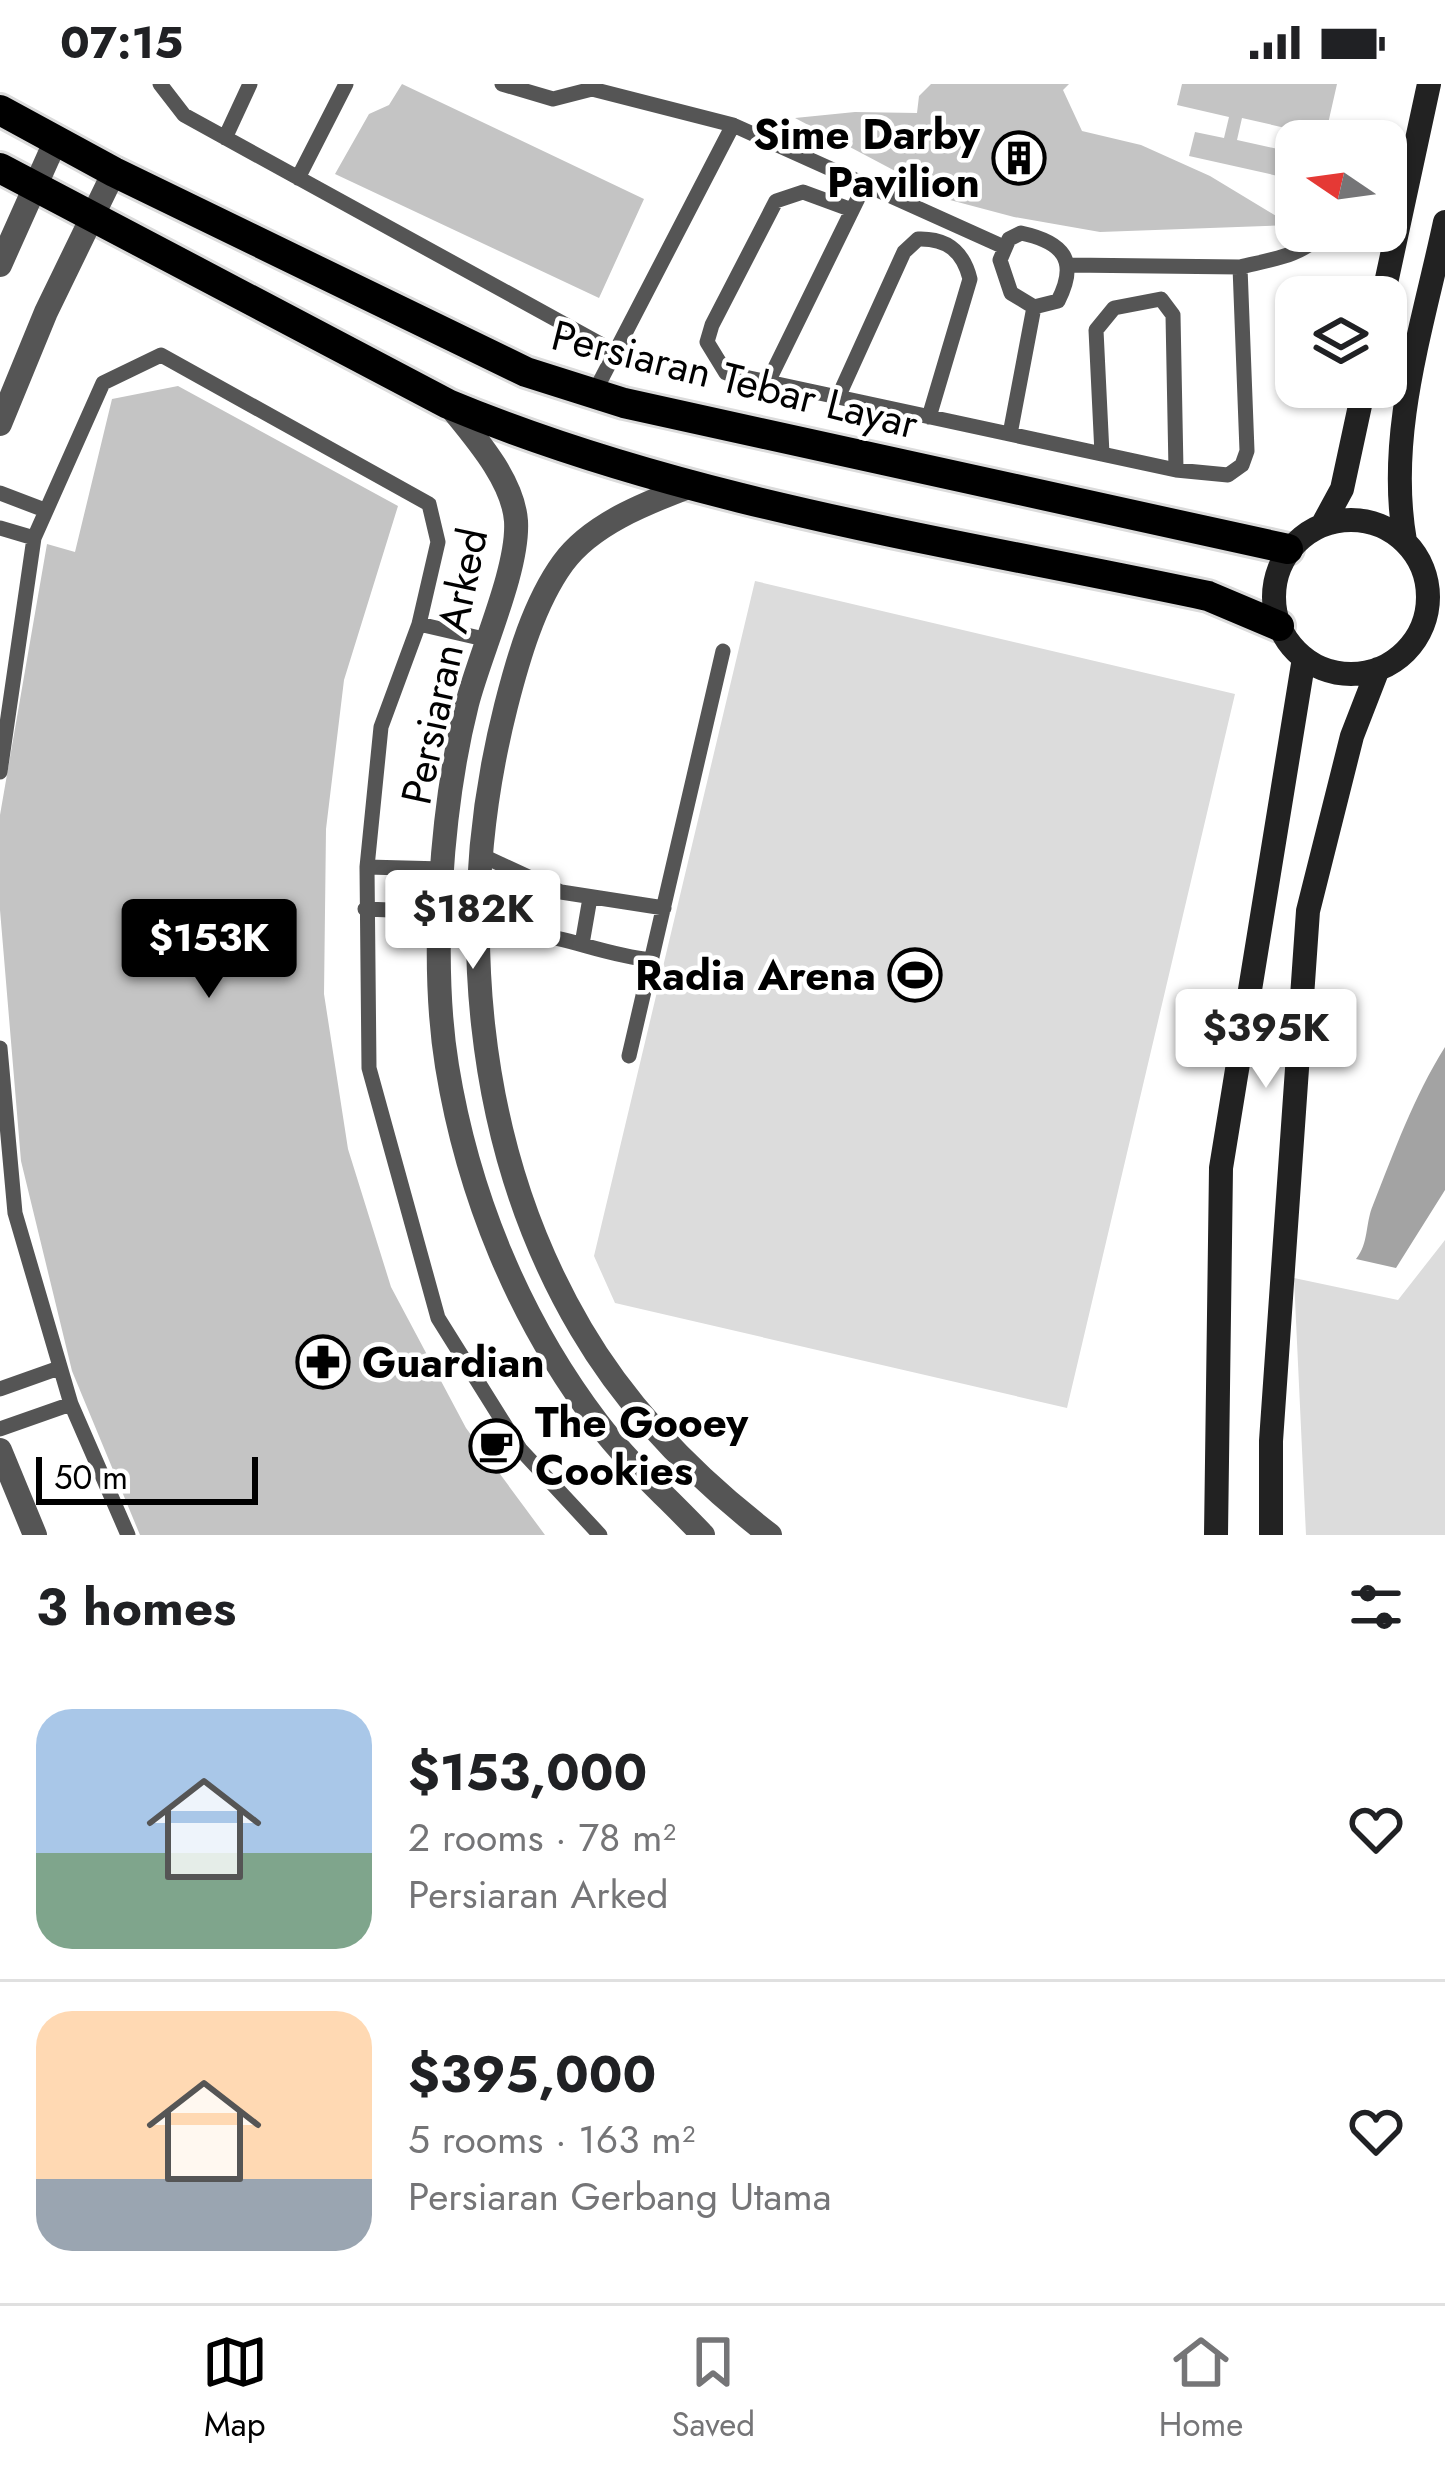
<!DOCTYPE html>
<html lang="en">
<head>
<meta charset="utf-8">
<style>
	:root { --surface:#fff; --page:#f6f6f6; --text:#202124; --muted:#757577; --line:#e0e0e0; --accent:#000 }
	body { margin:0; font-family:Jost,sans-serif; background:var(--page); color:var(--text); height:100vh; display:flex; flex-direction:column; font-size:45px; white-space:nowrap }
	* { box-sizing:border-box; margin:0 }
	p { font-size:39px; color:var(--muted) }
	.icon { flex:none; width:66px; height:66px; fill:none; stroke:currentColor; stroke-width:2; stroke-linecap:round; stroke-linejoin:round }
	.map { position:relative; height:1451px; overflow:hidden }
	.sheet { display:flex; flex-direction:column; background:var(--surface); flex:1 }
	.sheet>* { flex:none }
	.needle { width:78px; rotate:283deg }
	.controls { position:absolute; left:1275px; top:36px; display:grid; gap:24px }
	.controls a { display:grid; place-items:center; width:132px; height:132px; border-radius:24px; background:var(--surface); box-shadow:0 3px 9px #0004; font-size:60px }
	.scale { position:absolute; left:36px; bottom:30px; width:222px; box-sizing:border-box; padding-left:12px; border:6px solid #000; border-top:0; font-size:33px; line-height:42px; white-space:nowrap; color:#000; -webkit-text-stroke:9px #fff; paint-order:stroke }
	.price { position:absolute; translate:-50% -102px; padding:0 27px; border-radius:12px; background:#fff; color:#222; font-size:39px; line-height:78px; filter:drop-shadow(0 3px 6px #0008) }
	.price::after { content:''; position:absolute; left:50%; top:72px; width:36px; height:27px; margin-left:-18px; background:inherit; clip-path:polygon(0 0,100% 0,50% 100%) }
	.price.on { background:var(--accent); color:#fff }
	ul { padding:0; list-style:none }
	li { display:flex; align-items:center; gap:36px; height:300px; padding:0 36px }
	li+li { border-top:3px solid var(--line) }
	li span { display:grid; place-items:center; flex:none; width:336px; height:240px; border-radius:36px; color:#555 }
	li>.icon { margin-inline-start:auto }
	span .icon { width:144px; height:144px; fill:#fffc; stroke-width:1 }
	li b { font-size:51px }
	h2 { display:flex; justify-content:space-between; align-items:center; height:144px; padding:0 36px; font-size:51px }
	.status { display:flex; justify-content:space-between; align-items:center; height:84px; padding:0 60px; background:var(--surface); direction:ltr }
	.status svg { height:33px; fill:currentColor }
	.tabs { display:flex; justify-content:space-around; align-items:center; height:168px; border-top:3px solid var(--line); background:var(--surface); font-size:33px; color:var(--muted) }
	.tabs a { display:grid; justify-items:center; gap:6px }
	.tabs .on { color:var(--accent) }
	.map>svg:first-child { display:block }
</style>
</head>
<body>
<div class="status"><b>07:15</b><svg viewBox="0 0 49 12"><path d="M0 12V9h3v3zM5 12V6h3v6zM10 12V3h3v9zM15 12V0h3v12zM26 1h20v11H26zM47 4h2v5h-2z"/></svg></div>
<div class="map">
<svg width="1445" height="1451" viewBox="0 0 1445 1451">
	<rect width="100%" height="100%" fill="#fff"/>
	<path fill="#dcdcdc" d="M755 497 1235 610 1067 1324 615 1219 594 1172Z
		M1445 1156V1451H1306L1294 1194 1398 1216Z"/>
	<path fill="#a3a3a3" d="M1445 963V1106L1396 1184 1356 1175C1369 1159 1365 1140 1373 1121 1395 1066 1413 1014 1445 963Z"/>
	<path fill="#c4c4c4" d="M402 0 644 115 599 214 335 90 369 30 389 21Z
		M931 0H1069L1063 6 1082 47 1141 61 1210 92 1291 141 1100 148 1014 133 950 116 795 34 855 28 917 29 919 12Z
		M1182 0H1337L1325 53 1242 34 1237 56 1296 69V96L1189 72 1195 48 1224 54 1229 33 1177 21Z
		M178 302 398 422 344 596 326 745 324 910 348 1065 391 1203 466 1344 545 1451H140L72 1287 21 1077 0 826V731L47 460 75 468 112 315Z"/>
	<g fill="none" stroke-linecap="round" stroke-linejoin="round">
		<g stroke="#dbdbdb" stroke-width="36">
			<path id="primary" d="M0 26 114 88 526 288 624 319 1288 465
				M0 84 448 320C688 420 954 458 1208 512L1279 542"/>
		</g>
		<path stroke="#555" stroke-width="15" d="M160 0 184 31 615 268
			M502 0 553 15 592 5 733 41 1004 163
			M225 54 250 0
			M298 94 346 0
			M865 100 768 298 1176 386 1228 391 1242 381 1247 367 1240 183 1069 181
			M1021 149C1063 158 1079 176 1058 217L1034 223 1011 209 1000 176 1009 155Z
			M1240 183C1268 176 1306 172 1323 147
			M768 298 726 289 707 258 712 241 776 117 803 108 852 126
			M840 309 904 168 918 155C947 154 963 167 970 195L929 333
			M593 311 733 41
			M1010 350 1034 223
			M1102 370 1096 246 1114 224 1161 215 1173 231 1176 386
			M0 409 42 425
			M0 444 34 454
			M419 540 484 555
			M0 688 34 454 103 299 161 271 429 420 438 458 419 540 381 643 367 783 369 984 438 1234 520 1365 600 1451
			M481 771 561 808 664 824
			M367 783 443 785
			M365 825 441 828
			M477 852C546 838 585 869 652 876
			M582 860 590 814
			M0 964 15 1129 71 1320 128 1451
			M629 972 723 567
			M0 1305 59 1284
			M0 1345 71 1320"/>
		<path stroke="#555" stroke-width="24" d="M448 320C473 351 513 395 516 437 519 485 480 569 467 620 441 723 430 877 447 982 468 1111 519 1235 597 1338 628 1379 668 1414 703 1451
			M693 401C649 418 592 439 563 479 534 519 518 575 506 622 454 827 472 1060 581 1245 629 1327 696 1394 770 1451"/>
		<path stroke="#555" stroke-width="24" d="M0 181 56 56
			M0 340 46 228 114 88
			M0 1366 35 1451"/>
		<path stroke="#222" stroke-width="24" d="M1383 213 1429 0
			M1274 513a77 77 0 1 1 154 0a77 77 0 1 1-154 0Z
			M1323 440 1342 405 1364 303
			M1405 457C1386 350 1423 242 1445 138
			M1216 1451 1221 1084 1304 574
			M1271 1451V1357L1308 827 1352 652 1378 585"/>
		<use href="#primary" stroke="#000" stroke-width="30"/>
	</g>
	<defs>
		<g id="building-ring" transform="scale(2.7)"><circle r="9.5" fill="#fff" stroke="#000" stroke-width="1.5"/><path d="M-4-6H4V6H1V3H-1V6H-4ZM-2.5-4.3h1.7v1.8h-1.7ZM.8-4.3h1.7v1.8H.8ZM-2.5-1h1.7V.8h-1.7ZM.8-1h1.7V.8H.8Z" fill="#000"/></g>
		<g id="stadium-ring" transform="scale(2.7)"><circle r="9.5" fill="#fff" stroke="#000" stroke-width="1.5"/><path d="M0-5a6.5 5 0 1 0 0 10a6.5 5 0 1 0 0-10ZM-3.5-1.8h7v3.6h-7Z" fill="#000"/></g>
		<g id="pharmacy-ring" transform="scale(2.7)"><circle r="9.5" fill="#fff" stroke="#000" stroke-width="1.5"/><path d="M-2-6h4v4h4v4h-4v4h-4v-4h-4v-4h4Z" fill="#000"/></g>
		<g id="cafe-ring" transform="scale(2.7)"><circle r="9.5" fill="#fff" stroke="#000" stroke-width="1.5"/><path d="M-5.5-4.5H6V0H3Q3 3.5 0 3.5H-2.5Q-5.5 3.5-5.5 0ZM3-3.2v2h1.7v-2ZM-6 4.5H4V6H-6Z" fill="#000"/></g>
	</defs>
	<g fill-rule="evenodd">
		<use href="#building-ring" x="1019" y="74"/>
		<use href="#stadium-ring" x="915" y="891"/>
		<use href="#pharmacy-ring" x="323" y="1278"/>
		<use href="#cafe-ring" x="496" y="1362"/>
	</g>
	<g text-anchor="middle" stroke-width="9" stroke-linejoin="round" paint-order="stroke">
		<g font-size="42" font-weight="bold" fill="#000" stroke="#fff" text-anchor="end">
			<text x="980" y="65">Sime Darby<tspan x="980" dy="48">Pavilion</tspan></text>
			<text x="876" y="906">Radia Arena</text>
			<text x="362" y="1293" text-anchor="start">Guardian</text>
			<text x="535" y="1353" text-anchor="start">The Gooey<tspan x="535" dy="48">Cookies</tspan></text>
		</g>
		<g font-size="42" fill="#000" stroke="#fff">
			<text transform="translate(735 295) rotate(14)" y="15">Persiaran Tebar Layar</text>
			<text transform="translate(444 582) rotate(-78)" y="15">Persiaran Arked</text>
		</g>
	</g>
</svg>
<div class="controls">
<a><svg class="needle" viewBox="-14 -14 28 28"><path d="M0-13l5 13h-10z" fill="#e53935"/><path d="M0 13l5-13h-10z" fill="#757577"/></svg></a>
<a><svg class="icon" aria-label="layers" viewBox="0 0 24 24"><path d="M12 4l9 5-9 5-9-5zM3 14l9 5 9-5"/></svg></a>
</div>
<div class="scale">50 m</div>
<b class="price" style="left:473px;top:888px">$182K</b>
<b class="price on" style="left:209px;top:917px">$153K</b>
<b class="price" style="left:1266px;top:1007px">$395K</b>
</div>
<section class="sheet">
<h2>3 homes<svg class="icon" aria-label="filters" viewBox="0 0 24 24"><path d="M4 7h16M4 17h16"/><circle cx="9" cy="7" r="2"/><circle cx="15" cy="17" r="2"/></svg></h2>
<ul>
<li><span style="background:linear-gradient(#a9c7e8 60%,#7fa58c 0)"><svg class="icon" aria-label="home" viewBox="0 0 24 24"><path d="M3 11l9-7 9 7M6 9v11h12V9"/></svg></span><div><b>$153,000</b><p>2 rooms · 78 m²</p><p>Persiaran Arked</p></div><svg class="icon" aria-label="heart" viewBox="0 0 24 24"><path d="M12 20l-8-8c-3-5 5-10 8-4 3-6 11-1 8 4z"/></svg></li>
<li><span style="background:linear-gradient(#ffd9b3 70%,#9aa5b1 0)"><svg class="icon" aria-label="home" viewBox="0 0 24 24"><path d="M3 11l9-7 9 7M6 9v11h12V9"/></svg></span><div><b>$395,000</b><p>5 rooms · 163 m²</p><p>Persiaran Gerbang Utama</p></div><svg class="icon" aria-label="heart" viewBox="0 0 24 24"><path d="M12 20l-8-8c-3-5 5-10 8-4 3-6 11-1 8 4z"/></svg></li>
</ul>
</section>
<nav class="tabs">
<a class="on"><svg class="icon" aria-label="map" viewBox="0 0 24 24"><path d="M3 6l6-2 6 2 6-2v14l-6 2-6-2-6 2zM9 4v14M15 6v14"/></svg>Map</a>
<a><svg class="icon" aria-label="saved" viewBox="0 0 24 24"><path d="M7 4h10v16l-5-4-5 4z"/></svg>Saved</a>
<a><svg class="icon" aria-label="home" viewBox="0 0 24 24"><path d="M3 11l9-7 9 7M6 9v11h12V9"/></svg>Home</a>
</nav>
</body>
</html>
